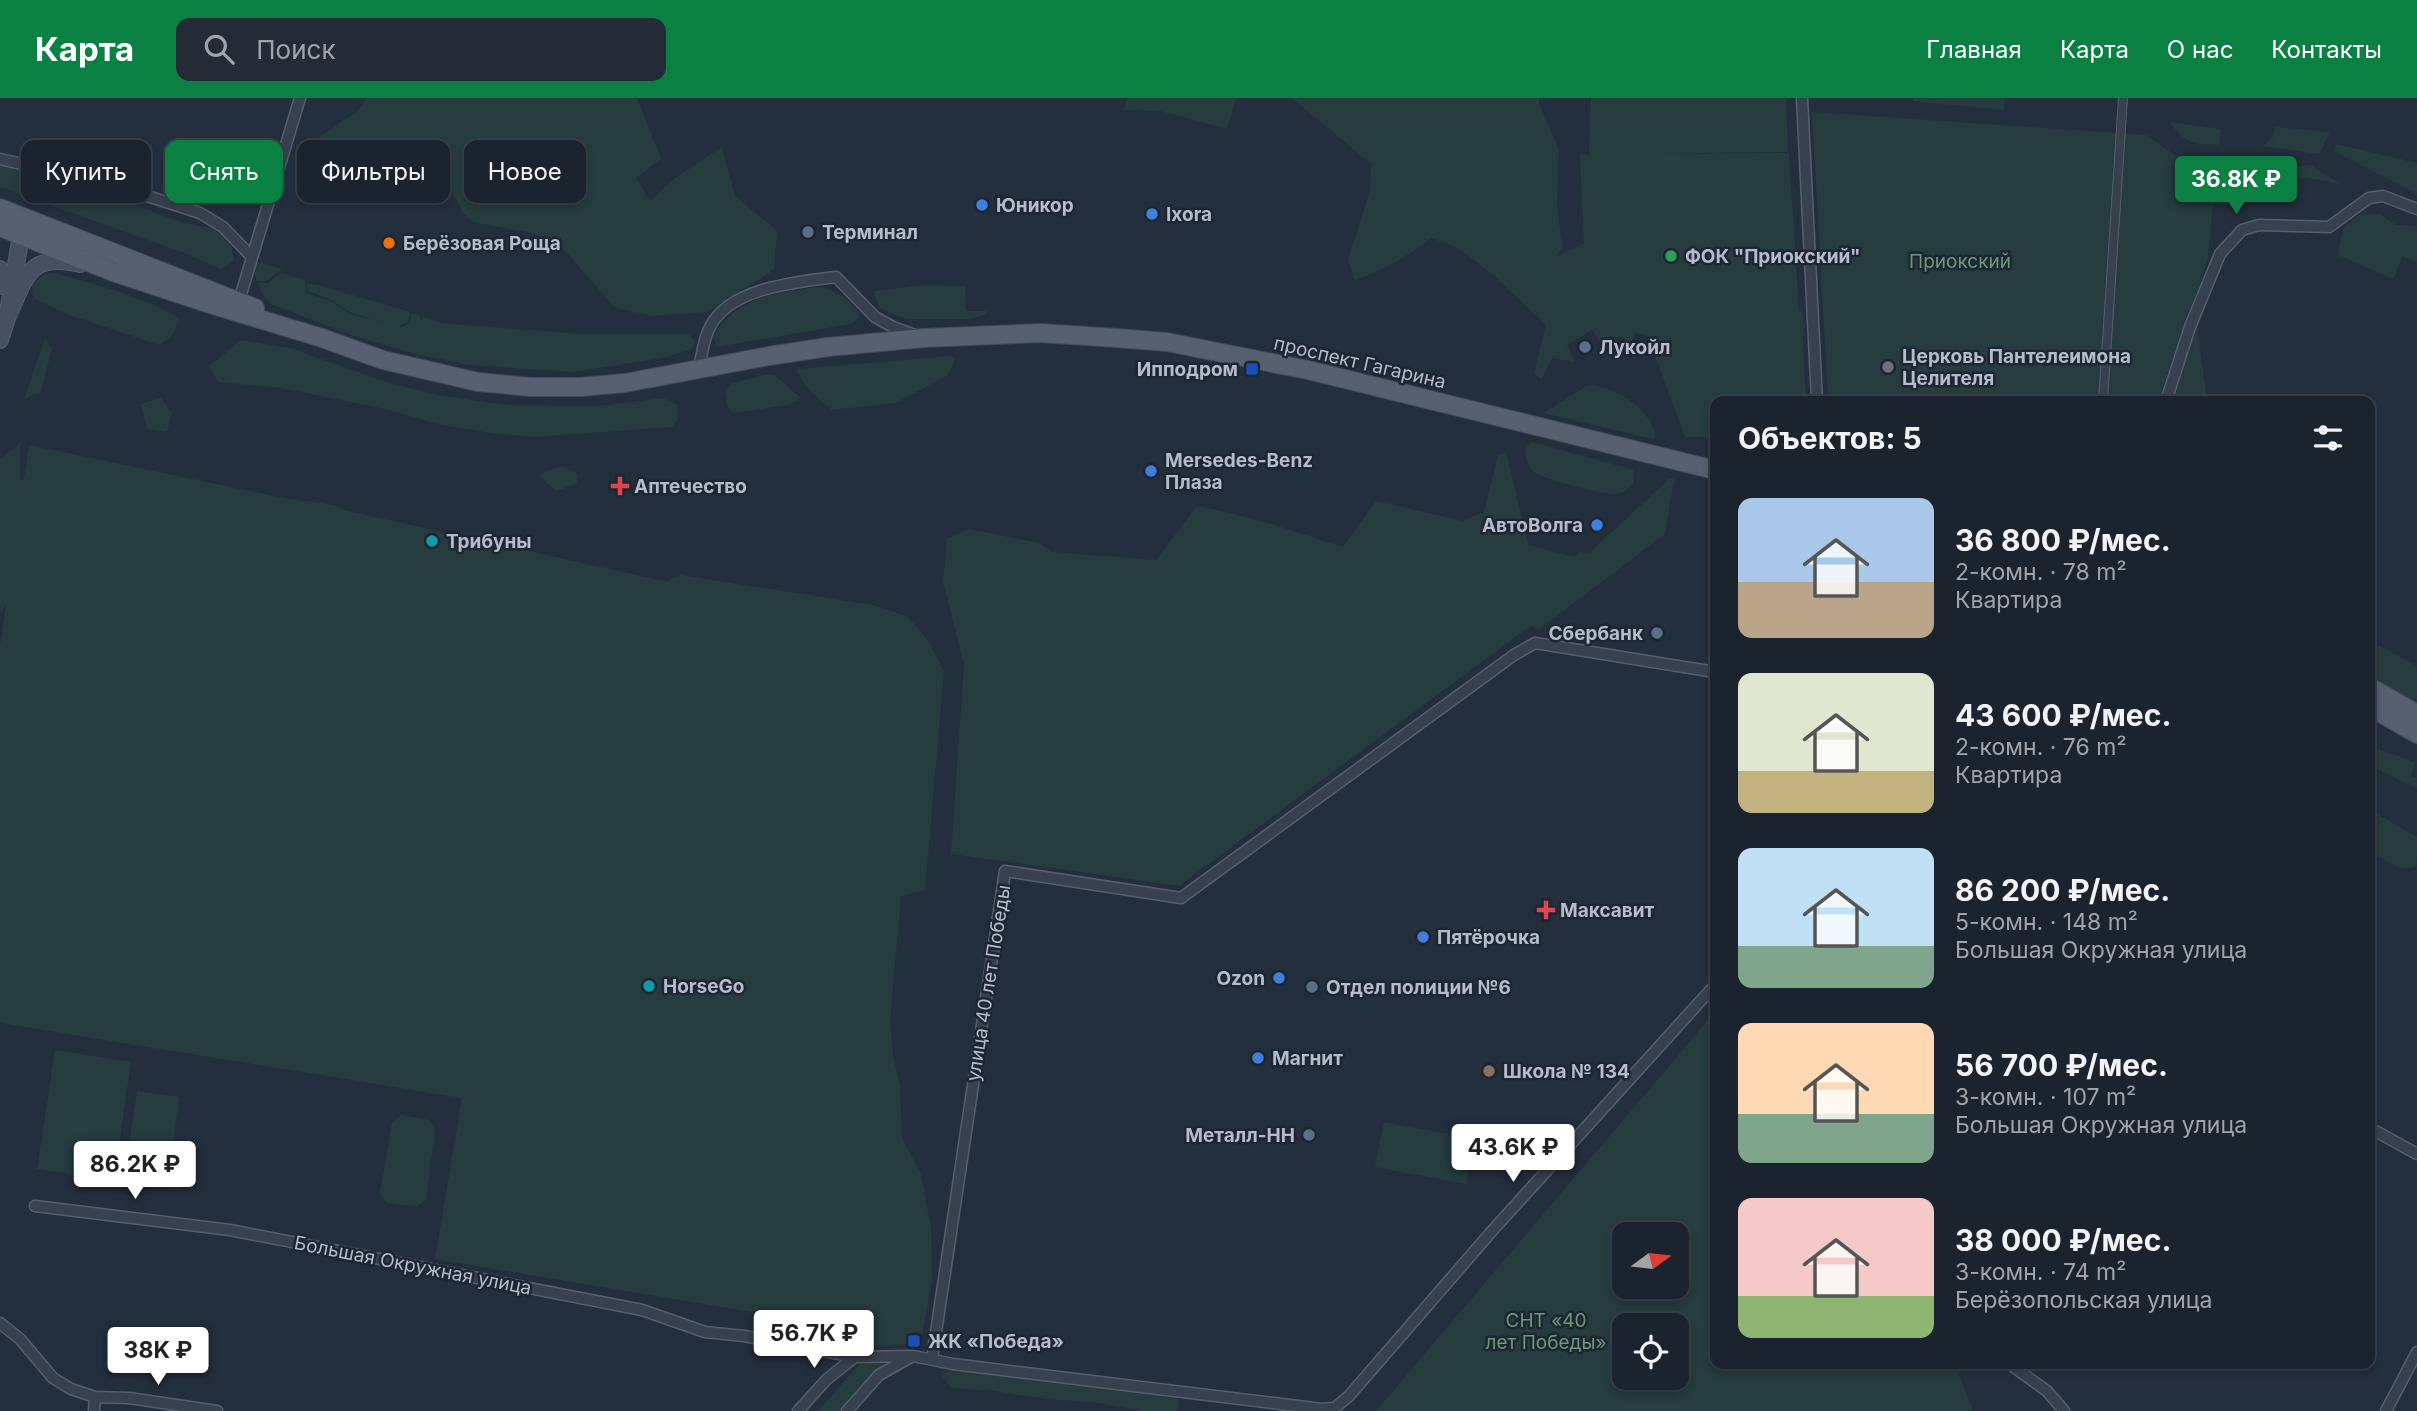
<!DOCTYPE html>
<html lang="ru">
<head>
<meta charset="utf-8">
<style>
	:root { --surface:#1b232e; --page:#242b36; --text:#f1f3f6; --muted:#a0a4aa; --line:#39404a; --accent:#0b8043 }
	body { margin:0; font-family:Inter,sans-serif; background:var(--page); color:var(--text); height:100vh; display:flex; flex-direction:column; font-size:26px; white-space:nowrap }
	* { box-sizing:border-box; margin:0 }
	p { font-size:23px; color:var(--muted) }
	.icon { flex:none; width:38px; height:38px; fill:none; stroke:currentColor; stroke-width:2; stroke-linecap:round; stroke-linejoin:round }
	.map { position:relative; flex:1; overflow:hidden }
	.drawer { position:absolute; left:1710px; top:298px; width:665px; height:973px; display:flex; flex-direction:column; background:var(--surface); border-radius:14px; box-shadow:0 4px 10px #0003,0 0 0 2px var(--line) }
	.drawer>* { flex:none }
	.banner { position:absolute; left:21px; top:42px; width:665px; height:63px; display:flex; gap:14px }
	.needle { width:46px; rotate:75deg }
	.fabs { position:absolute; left:1612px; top:1124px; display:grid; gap:14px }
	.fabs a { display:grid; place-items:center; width:77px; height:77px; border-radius:14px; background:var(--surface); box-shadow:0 4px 10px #0003,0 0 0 2px var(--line); font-size:35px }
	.price { position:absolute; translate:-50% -60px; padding:0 16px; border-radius:7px; background:#fff; color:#222; font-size:23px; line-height:46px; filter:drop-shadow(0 2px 4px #0008) }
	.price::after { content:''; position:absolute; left:50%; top:42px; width:21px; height:16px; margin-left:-10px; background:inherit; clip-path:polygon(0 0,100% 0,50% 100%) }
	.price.current { background:var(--accent); color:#fff }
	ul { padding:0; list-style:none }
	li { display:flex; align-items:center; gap:21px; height:175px; padding:0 28px }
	li span { display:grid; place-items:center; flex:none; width:196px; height:140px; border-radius:14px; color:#555 }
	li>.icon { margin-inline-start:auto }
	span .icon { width:84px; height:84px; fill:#fffc; stroke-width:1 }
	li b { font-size:30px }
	h2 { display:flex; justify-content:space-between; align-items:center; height:84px; padding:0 28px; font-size:30px }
	.tag { padding:0 24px; border-radius:14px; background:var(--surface); box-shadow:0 4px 10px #0003,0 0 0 2px var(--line); font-size:24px; line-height:63px }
	.tag.current { background:var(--accent); color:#fff }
	header { display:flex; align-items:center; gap:42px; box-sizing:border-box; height:98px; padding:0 35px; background:var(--accent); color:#fff }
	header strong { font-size:33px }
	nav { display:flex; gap:38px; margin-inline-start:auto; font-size:24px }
	.search { width:490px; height:63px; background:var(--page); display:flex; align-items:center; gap:18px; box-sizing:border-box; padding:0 24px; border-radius:14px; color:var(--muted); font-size:26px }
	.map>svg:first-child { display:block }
</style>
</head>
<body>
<header>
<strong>Карта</strong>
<div class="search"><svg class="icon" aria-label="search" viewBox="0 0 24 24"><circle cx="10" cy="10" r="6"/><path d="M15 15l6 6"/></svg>Поиск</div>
<nav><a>Главная</a><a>Карта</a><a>О нас</a><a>Контакты</a></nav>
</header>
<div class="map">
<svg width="2417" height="1313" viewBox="0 0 2417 1313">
	<rect width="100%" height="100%" fill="#242f3e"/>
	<path fill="#263c3f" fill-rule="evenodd" d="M367 0H637L661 61 636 80 650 103 675 80 722 49 735 98 777 133 774 172 707 214 652 218 614 209 563 150 532 135 473 124 463 115 436 61 373 78 359 76 340 51 319 66 306 56 309 46 358 13Z
		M1128 0H1236L1227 31 1160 13 1123 12Z
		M1292 0H1539V6L1559 52 1557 107 1562 149 1556 159 1584 145 1580 57 1589 56 1591 0H1786L1788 54 1633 56 1789 55 1799 213 1803 214 1805 237 1801 238 1803 242 1806 303H1715V339H1685L1655 258 1652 257 1656 241 1636 234 1632 245 1628 244 1627 247 1624 246 1625 240 1609 238 1604 251 1592 232 1567 247 1575 264 1552 260 1542 281 1534 276 1546 227 1492 176 1458 150 1431 140C1407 159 1384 172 1355 182L1348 161 1370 93 1371 66Z
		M1913 0H2005L2004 12 1913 3Z
		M1812 14 2146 37 2198 73 2237 77 2235 107 2213 106 2208 157 2200 189 2189 212 2158 303H1828Z
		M2170 24 2221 31 2219 47C2195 46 2184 46 2170 24Z
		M2275 29 2330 34 2319 56 2262 48 2273 39Z
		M2336 46 2417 65V96L2335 54Z
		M0 66 69 83 178 123 217 132 231 148 234 163 221 171 187 156 0 89Z
		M2311 67 2340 86 2309 80 2267 82V72Z
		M2380 116 2396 127 2417 128V165L2403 158 2393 181 2338 157 2343 130 2359 117Z
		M254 163 282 171 267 183H256Z
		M55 175C97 187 142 198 180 221L172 238 159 247 64 215 33 200 32 187 44 176Z
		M281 175 305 182 307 195 330 203 353 217 394 227 353 216 331 202 308 193 307 186 318 187 411 214 408 224 399 229 400 230 410 225 412 215 421 218 420 224 423 219 442 225 581 236H688L696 244 690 252 663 260 571 274 469 267 411 255 345 235 271 206 261 195 258 184 268 185Z
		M927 187 965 188 966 213H986V216L971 221H906L879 210 874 193Z
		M823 189C839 195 853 203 860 219L851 226 716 249 714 237C738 198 781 193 823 189Z
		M2195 227 2197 228 2207 303H2172Z
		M45 240 52 250 41 294 24 301Z
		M241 242 290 250 389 285 438 297 506 307 599 308 663 300 677 307 678 321 672 329 536 339 497 336 442 327 380 310 282 290 218 284 209 268Z
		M951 258 955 261 948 277 896 305 832 312C818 301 803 289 797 271Z
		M765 277H774L801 300 788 307 733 315 727 307 725 292 733 285Z
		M1594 287C1620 294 1651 310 1656 339L1652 341 1543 315 1587 288Z
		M161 300 172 314 167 334 147 331 141 306Z
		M1532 344 1634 372 1633 385C1628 391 1623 395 1615 396 1603 397 1542 381 1534 374 1526 367 1525 357 1527 348Z
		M20 345V382H24L29 347 284 400 334 407 344 412 668 484 672 480 681 477 873 507 907 518 927 541 944 573 925 792 901 798 890 923 893 956 900 989 902 1040 921 1076 931 1130 932 1181 922 1238 907 1246 878 1248 856 1240 799 1226 798 1222 435 1161 462 1000 0 925V547L6 507 0 516V362Z
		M1506 354 1528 447 1575 459 1580 454 1589 455 1669 381H1674L1665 436 1538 532 1533 528 1526 531 1179 788 951 756 964 567 943 483 947 441 969 431 1039 445 1052 454 1156 462 1197 408C1247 417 1294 433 1343 449L1376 403 1463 423 1484 414 1498 357Z
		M561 368 578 376 577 385 557 393 540 379 541 376Z
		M2370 543 2417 568V605L2370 578Z
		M2370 645 2378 651 2415 664 2411 678 2417 680V691L2370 667Z
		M2370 712 2417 739V765L2414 769 2402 771 2370 753Z
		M1715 914V1265H1954L1973 1313H1376ZM1624 1136H1676V1188H1624ZM1624 1227H1676V1279H1624Z
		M55 952 131 964 114 1082 37 1071Z
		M137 993 179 999 172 1056 129 1047Z
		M401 1017 429 1022 435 1031 426 1102 415 1109 387 1105 380 1095 392 1024Z
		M1384 1024 1475 1041 1466 1086 1375 1069Z
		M127 1053 185 1065 181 1093 123 1082Z
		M862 1263H876L885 1266 843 1313H818Z
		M951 1272 1178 1299 1179 1310 1176 1313H1141L1100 1305 1046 1301 994 1293 951 1290 941 1277Z"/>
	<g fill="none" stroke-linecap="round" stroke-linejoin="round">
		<g stroke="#565f6c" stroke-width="10">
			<path id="pedestrian" d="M2103 303 2123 0"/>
		</g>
		<g stroke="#565f6c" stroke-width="13">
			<path id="minor" d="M1802 0 1817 303
				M0 61 110 86 200 115 223 129 252 159
				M239 203 300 0
				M699 271C702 257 703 242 710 229 730 189 798 184 836 179L875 219 893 229 918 238
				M2166 303 2190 229 2220 156 2242 132 2259 127 2329 129 2369 100 2383 98 2417 111
				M2370 1030 2417 1056
				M35 1108 230 1132 642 1212 705 1234 744 1238 855 1259 913 1258 953 1266 1322 1311 1333 1310
				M0 1225 20 1241 53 1280 71 1291 95 1299 129 1300 217 1313
				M932 1261 1005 773 1181 800 1514 557 1535 545 1715 574
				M2008 1265 2047 1293 2064 1313
				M94 1313 95 1299
				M798 1313 827 1281 855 1259
				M847 1313 879 1277 911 1259
				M1331 1313 1349 1298 1492 1133 1715 887
				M2386 1313 2417 1254"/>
		</g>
		<g stroke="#565f6c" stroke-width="18">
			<path id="secondary" d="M0 171V188
				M7 220C26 179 28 154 80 166
				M0 242 7 220 24 120"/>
		</g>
		<g stroke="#414a57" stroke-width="20">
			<path id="primary" d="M0 110 255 210
				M0 129 113 174 210 206 322 240 383 262 478 284 530 289H581L625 285 769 258 828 249 924 240 1040 235 1117 240 1167 244 1308 272 1715 372
				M2370 589 2417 616
				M2370 609 2417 636"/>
		</g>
		<use href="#pedestrian" stroke="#38414e" stroke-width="8"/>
		<use href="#minor" stroke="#38414e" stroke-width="10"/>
		<use href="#secondary" stroke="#465061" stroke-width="16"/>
		<use href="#primary" stroke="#56606e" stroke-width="18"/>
	</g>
	<g fill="#3f7fe0" stroke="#1d2633" stroke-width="2.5">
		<circle cx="982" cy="107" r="7"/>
		<circle cx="1152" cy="116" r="7"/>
		<circle cx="1151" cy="373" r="7"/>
		<circle cx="1597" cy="427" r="7"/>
		<circle cx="1423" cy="839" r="7"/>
		<circle cx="1279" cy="880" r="7"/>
		<circle cx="1258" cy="960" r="7"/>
	</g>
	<g fill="#5c6f8a" stroke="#1d2633" stroke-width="2.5">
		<circle cx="808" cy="134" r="7"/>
		<circle cx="1585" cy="249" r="7"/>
		<circle cx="1657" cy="535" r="7"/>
		<circle cx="1312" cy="889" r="7"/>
		<circle cx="1309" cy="1037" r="7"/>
	</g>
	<circle fill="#e8710a" stroke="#1d2633" stroke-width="2.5" cx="389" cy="145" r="7"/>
	<circle fill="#2e9e5b" stroke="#1d2633" stroke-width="2.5" cx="1671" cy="158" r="7"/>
	<circle fill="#6b7280" stroke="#1d2633" stroke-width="2.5" cx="1888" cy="269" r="7"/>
	<g fill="#1a4fb4" stroke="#1d2633" stroke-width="2.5">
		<rect x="1245" y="264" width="14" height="14" rx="3.5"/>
		<rect x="907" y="1236" width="14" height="14" rx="3.5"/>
	</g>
	<g fill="#e0444e" stroke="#1d2633" stroke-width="2.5">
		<path d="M616.5 377.5h7v7h7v7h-7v7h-7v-7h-7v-7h7z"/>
		<path d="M1542.5 801.5h7v7h7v7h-7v7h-7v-7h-7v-7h7z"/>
	</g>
	<g fill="#0f9aa8" stroke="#1d2633" stroke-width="2.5">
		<circle cx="432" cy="443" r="7"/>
		<circle cx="649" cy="888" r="7"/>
	</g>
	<circle fill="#8d6e63" stroke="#1d2633" stroke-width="2.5" cx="1489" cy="973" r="7"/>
	<g text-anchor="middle" stroke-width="5" stroke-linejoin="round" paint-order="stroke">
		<g font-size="19" font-weight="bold" fill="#b4bcc9" stroke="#1d2633" text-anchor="start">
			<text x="996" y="114">Юникор</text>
			<text x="1166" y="123">Ixora</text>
			<text x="822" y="141">Терминал</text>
			<text x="403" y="152">Берёзовая Роща</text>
			<text x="1685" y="165">ФОК "Приокский"</text>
			<text x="1599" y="256">Лукойл</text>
			<text x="1902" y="265">Церковь Пантелеимона<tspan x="1902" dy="22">Целителя</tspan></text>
			<text x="1238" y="278" text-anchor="end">Ипподром</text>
			<text x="1165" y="369">Mersedes-Benz<tspan x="1165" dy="22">Плаза</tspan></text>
			<text x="634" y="395">Аптечество</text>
			<text x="1583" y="434" text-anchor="end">АвтоВолга</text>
			<text x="446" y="450">Трибуны</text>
			<text x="1643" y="542" text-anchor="end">Сбербанк</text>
			<text x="1560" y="819">Максавит</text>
			<text x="1437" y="846">Пятёрочка</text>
			<text x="1265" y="887" text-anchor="end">Ozon</text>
			<text x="663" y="895">HorseGo</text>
			<text x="1326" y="896">Отдел полиции №6</text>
			<text x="1272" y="967">Магнит</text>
			<text x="1503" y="980">Школа № 134</text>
			<text x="1295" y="1044" text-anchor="end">Металл-НН</text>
			<text x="928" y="1250">ЖК «Победа»</text>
		</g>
		<g font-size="19" fill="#6b9a76" stroke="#1d2633">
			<text x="1960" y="170">Приокский</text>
			<text x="1546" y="1229">СНТ «40<tspan x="1546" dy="22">лет Победы»</tspan></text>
		</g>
		<g font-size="19" fill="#b4bcc9" stroke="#1d2633">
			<text transform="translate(1360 264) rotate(13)" y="7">проспект Гагарина</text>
			<text transform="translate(988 885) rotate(-81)" y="7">улица 40 лет Победы</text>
			<text transform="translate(413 1167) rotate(11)" y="7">Большая Окружная улица</text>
		</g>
	</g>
</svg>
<div class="fabs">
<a><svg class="needle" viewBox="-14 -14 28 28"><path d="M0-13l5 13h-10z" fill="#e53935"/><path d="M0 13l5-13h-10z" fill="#a0a4aa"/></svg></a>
<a><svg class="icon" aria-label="locate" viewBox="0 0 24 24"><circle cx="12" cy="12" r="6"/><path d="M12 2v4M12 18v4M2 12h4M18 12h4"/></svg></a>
</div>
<b class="price current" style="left:2236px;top:118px">36.8K ₽</b>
<b class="price" style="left:1513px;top:1086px">43.6K ₽</b>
<b class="price" style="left:135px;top:1103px">86.2K ₽</b>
<b class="price" style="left:814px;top:1272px">56.7K ₽</b>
<b class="price" style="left:158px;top:1289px">38K ₽</b>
<div class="banner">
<a class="tag">Купить</a>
<a class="tag current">Снять</a>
<a class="tag">Фильтры</a>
<a class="tag">Новое</a>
</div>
<section class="drawer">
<h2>Объектов: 5<svg class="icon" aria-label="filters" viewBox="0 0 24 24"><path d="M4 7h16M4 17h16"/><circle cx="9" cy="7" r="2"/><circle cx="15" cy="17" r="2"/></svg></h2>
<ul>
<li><span style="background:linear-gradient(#a9c7e8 60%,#b9a48a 0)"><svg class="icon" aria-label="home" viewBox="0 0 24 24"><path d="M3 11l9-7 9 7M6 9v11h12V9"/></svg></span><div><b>36 800 ₽/мес.</b><p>2-комн. · 78 m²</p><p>Квартира</p></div></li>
<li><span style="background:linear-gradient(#dfe7d0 70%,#c2b280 0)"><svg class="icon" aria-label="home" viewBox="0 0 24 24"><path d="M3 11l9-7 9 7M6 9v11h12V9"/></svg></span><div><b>43 600 ₽/мес.</b><p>2-комн. · 76 m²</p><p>Квартира</p></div></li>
<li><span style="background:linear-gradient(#bfe0f5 70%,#7fa58c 0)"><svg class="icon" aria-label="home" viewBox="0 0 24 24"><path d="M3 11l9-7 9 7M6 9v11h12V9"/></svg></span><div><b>86 200 ₽/мес.</b><p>5-комн. · 148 m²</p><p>Большая Окружная улица</p></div></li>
<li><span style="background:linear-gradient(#ffd9b3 65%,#7fa58c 0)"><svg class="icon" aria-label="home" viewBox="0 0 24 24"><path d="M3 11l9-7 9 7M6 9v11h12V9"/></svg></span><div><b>56 700 ₽/мес.</b><p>3-комн. · 107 m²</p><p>Большая Окружная улица</p></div></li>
<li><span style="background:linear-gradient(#f6c9c9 70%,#8fb573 0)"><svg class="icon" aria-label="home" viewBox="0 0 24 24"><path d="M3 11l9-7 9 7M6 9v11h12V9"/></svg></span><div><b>38 000 ₽/мес.</b><p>3-комн. · 74 m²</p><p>Берёзопольская улица</p></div></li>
</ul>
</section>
</div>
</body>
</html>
